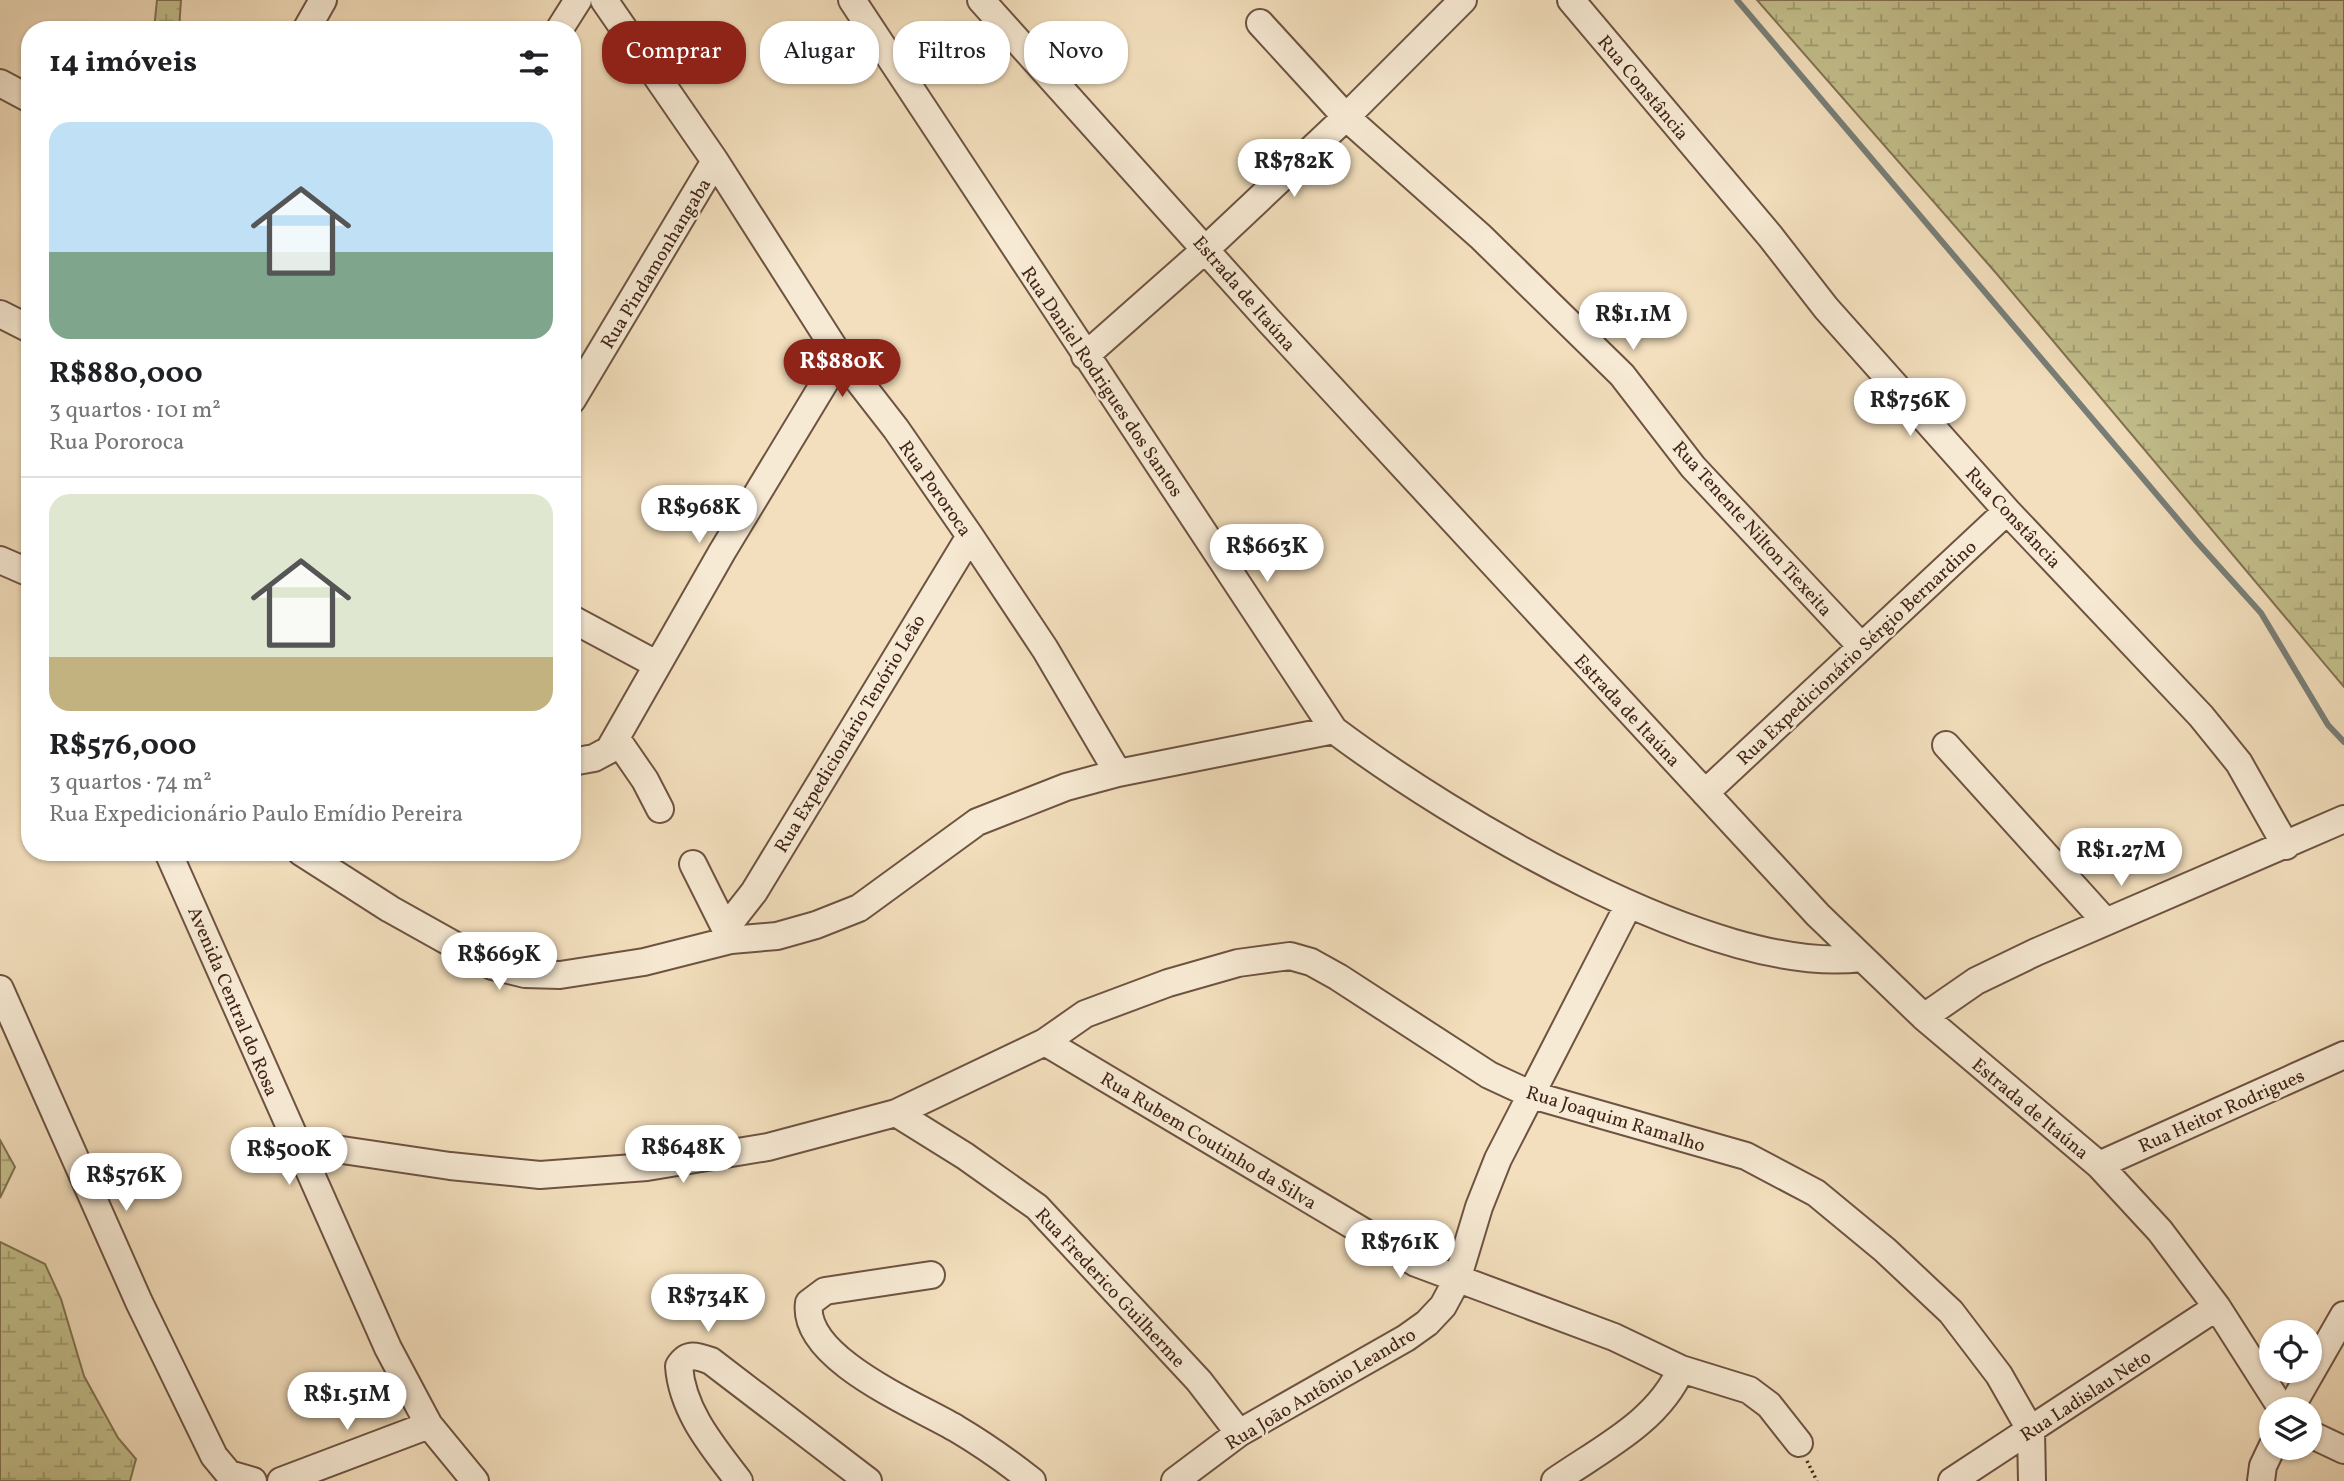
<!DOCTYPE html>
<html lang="pt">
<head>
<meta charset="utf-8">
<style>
	:root { --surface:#fff; --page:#f6f6f6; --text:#202124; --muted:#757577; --line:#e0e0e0; --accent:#8f2418 }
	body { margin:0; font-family:Vollkorn,serif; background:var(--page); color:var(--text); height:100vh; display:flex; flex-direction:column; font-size:26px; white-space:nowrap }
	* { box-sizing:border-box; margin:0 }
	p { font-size:23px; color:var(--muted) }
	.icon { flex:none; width:38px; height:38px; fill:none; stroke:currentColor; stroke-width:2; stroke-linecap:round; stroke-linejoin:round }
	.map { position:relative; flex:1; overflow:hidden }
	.sheet { position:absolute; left:21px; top:21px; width:560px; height:840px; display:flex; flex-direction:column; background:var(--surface); border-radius:28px; box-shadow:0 2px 5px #0004 }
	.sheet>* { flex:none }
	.banner { position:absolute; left:602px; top:21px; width:665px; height:63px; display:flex; gap:14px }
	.buttons { position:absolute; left:2259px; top:1320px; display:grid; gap:14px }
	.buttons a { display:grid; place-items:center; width:63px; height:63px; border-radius:50%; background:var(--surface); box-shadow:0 2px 5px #0004; font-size:35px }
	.price { position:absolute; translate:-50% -60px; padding:0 16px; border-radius:24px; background:#fff; color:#222; font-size:23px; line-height:46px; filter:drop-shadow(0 2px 4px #0008) }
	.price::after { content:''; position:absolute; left:50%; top:42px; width:21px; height:16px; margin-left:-10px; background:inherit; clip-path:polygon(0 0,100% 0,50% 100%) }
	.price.current { background:var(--accent); color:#fff }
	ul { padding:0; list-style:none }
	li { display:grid; align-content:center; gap:14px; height:371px; padding:0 28px }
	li+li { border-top:2px solid var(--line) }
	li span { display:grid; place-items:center; height:217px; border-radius:21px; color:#555 }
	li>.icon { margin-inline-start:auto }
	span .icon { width:126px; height:126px; fill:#fffc; stroke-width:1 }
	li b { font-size:30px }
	h2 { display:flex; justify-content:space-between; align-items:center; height:84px; padding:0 28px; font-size:30px }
	.pill { padding:0 24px; border-radius:28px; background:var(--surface); box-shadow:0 2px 5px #0004; font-size:24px; line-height:63px }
	.pill.current { background:var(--accent); color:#fff }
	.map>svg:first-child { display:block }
</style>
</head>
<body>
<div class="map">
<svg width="2344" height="1481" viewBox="0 0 2344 1481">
	<defs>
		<pattern id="wetland-marsh" width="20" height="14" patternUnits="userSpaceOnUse" patternTransform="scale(1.75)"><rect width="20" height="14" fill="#c3c08c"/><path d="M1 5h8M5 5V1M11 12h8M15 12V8" fill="none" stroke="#a09c72"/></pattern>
	</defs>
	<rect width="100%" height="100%" fill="#f3dfbd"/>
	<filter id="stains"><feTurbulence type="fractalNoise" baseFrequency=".00286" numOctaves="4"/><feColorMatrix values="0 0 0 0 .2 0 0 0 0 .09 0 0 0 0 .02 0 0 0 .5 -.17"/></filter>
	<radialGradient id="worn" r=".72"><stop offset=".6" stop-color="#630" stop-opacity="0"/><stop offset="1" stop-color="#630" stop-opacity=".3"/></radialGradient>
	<path fill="url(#wetland-marsh)" stroke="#827252" stroke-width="2" d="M157 0H181L179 30H154Z
		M1757 0H2344V687L1996 273Z
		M0 1140 15 1167 0 1198Z
		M0 1242 45 1264 61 1299 84 1376 118 1438 136 1459 130 1481H0Z"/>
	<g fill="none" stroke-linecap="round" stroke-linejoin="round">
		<path stroke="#787f78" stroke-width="6" d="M1737 0 2197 542 2261 613 2328 725 2344 742"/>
		<g stroke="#6e5342" stroke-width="30">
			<path id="minor" d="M604 0 715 161 840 357 896 429 970 536 1045 649 1118 773
				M852 0 1334 730C1450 817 1714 977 1861 958
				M981 0 1270 322 1818 915 1924 1017 2099 1165 2160 1231 2217 1307 2282 1409
				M1571 0 1770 236 1826 308 2007 511 2201 716 2239 763 2286 846
				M1260 23 1346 117 1481 237 1622 375 1693 467 1860 645
				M306 30 323 0
				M559 30 578 0
				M0 83 30 99
				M0 314 30 329
				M1085 356 1206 249 1346 117 1463 0
				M572 400 715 161
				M0 560 30 573
				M572 619 656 664
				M616 738 645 780 660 809
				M1946 745 2105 921
				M572 762 594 758 609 750 722 552 840 357
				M1705 793 2007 511
				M168 852 388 1348 429 1425 475 1481
				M301 852 390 909 492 966 525 974 560 975 644 962 731 940 777 936 816 925 859 908 977 822 1066 787 1118 773 1334 730
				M693 864 731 940
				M725 929 754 892 970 536
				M0 989 139 1302 214 1456 229 1474 253 1481
				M1924 1017 1976 981 2036 952 2344 819
				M1045 1042 1416 1263 1614 1337 1681 1369 1749 1390 1769 1405 1799 1443
				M896 1113 965 1156 1037 1207 1199 1381 1239 1433
				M295 1143 450 1166 540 1175 647 1167 768 1147 896 1113 1045 1042 1085 1014 1168 983 1238 963 1290 956 1311 962 1338 977 1489 1075 1532 1095 1746 1156 1816 1193 1885 1250 1951 1312 1999 1375 2031 1431 2032 1481
				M2099 1165 2344 1055
				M931 1275 825 1291 809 1303C801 1359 919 1406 957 1429 984 1445 1008 1462 1032 1481
				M2290 1409 2344 1315
				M2310 1434 2344 1450
				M281 1481 429 1425
				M739 1481C713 1447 682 1411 679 1366 688 1352 697 1356 711 1361L868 1481
				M1175 1481 1239 1433 1406 1338 1427 1323 1443 1306 1457 1280 1479 1207 1498 1159 1629 904
				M1555 1481C1601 1449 1658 1422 1681 1369
				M1952 1481 2217 1307
				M2261 1481 2263 1466 2272 1447"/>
		</g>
		<path stroke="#412419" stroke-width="3.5" stroke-dasharray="2 3.5" stroke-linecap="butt" d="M1807 1461 1817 1481"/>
		<use href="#minor" stroke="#f7ead4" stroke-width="26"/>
	</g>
	<g text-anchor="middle" stroke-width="5" stroke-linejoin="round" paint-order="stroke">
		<g font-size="19" fill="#412419" stroke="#f7ead4">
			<text transform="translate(1644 87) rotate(50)" y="7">Rua Constância</text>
			<text transform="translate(655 263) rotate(-59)" y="7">Rua Pindamonhangaba</text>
			<text transform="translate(1245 293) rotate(49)" y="7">Estrada de Itaúna</text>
			<text transform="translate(1103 381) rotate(56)" y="7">Rua Daniel Rodrigues dos Santos</text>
			<text transform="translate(936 488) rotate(55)" y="7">Rua Pororoca</text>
			<text transform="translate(2014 517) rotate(47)" y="7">Rua Constância</text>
			<text transform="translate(1753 528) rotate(48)" y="7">Rua Tenente Nilton Tiexeita</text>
			<text transform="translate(1856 652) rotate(-43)" y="7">Rua Expedicionário Sérgio Bernardino</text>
			<text transform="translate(1628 710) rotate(47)" y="7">Estrada de Itaúna</text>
			<text transform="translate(849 733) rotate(-59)" y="7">Rua Expedicionário Tenório Leão</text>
			<text transform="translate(234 1001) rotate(67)" y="7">Avenida Central do Rosa</text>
			<text transform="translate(2031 1108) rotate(40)" y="7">Estrada de Itaúna</text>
			<text transform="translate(2221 1110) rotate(-24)" y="7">Rua Heitor Rodrigues</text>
			<text transform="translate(1616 1118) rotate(17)" y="7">Rua Joaquim Ramalho</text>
			<text transform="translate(1209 1140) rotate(31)" y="7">Rua Rubem Coutinho da Silva</text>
			<text transform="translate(1111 1287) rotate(47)" y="7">Rua Frederico Guilherme</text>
			<text transform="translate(1320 1388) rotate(-31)" y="7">Rua João Antônio Leandro</text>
			<text transform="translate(2085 1395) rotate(-33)" y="7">Rua Ladislau Neto</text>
		</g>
	</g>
	<rect width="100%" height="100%" filter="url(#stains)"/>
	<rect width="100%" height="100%" fill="url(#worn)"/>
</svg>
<div class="buttons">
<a><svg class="icon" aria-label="locate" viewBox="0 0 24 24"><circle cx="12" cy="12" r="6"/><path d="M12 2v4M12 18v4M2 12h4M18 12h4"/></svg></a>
<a><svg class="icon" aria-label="layers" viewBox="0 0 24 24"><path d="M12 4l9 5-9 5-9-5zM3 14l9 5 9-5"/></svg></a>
</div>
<b class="price" style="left:1294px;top:199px">R$782K</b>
<b class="price" style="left:1633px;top:352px">R$1.1M</b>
<b class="price current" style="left:842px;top:399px">R$880K</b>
<b class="price" style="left:1910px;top:438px">R$756K</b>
<b class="price" style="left:699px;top:545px">R$968K</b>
<b class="price" style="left:1267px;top:584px">R$663K</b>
<b class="price" style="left:2121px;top:888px">R$1.27M</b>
<b class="price" style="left:499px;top:992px">R$669K</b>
<b class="price" style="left:683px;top:1185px">R$648K</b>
<b class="price" style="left:289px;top:1187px">R$500K</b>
<b class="price" style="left:126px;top:1213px">R$576K</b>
<b class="price" style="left:1400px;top:1280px">R$761K</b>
<b class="price" style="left:708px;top:1334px">R$734K</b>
<b class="price" style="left:347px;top:1432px">R$1.51M</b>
<div class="banner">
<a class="pill current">Comprar</a>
<a class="pill">Alugar</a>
<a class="pill">Filtros</a>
<a class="pill">Novo</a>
</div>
<section class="sheet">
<h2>14 imóveis<svg class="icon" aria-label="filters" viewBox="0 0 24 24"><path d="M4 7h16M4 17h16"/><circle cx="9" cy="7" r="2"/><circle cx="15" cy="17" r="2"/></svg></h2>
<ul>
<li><span style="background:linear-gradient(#bfe0f5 60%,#7fa58c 0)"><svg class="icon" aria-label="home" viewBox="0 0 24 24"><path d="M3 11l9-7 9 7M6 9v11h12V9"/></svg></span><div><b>R$880,000</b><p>3 quartos · 101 m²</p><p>Rua Pororoca</p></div></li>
<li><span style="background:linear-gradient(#dfe7d0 75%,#c2b280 0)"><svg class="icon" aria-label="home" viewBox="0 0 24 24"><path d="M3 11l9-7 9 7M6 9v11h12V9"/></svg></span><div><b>R$576,000</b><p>3 quartos · 74 m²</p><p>Rua Expedicionário Paulo Emídio Pereira</p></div></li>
</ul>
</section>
</div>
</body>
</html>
